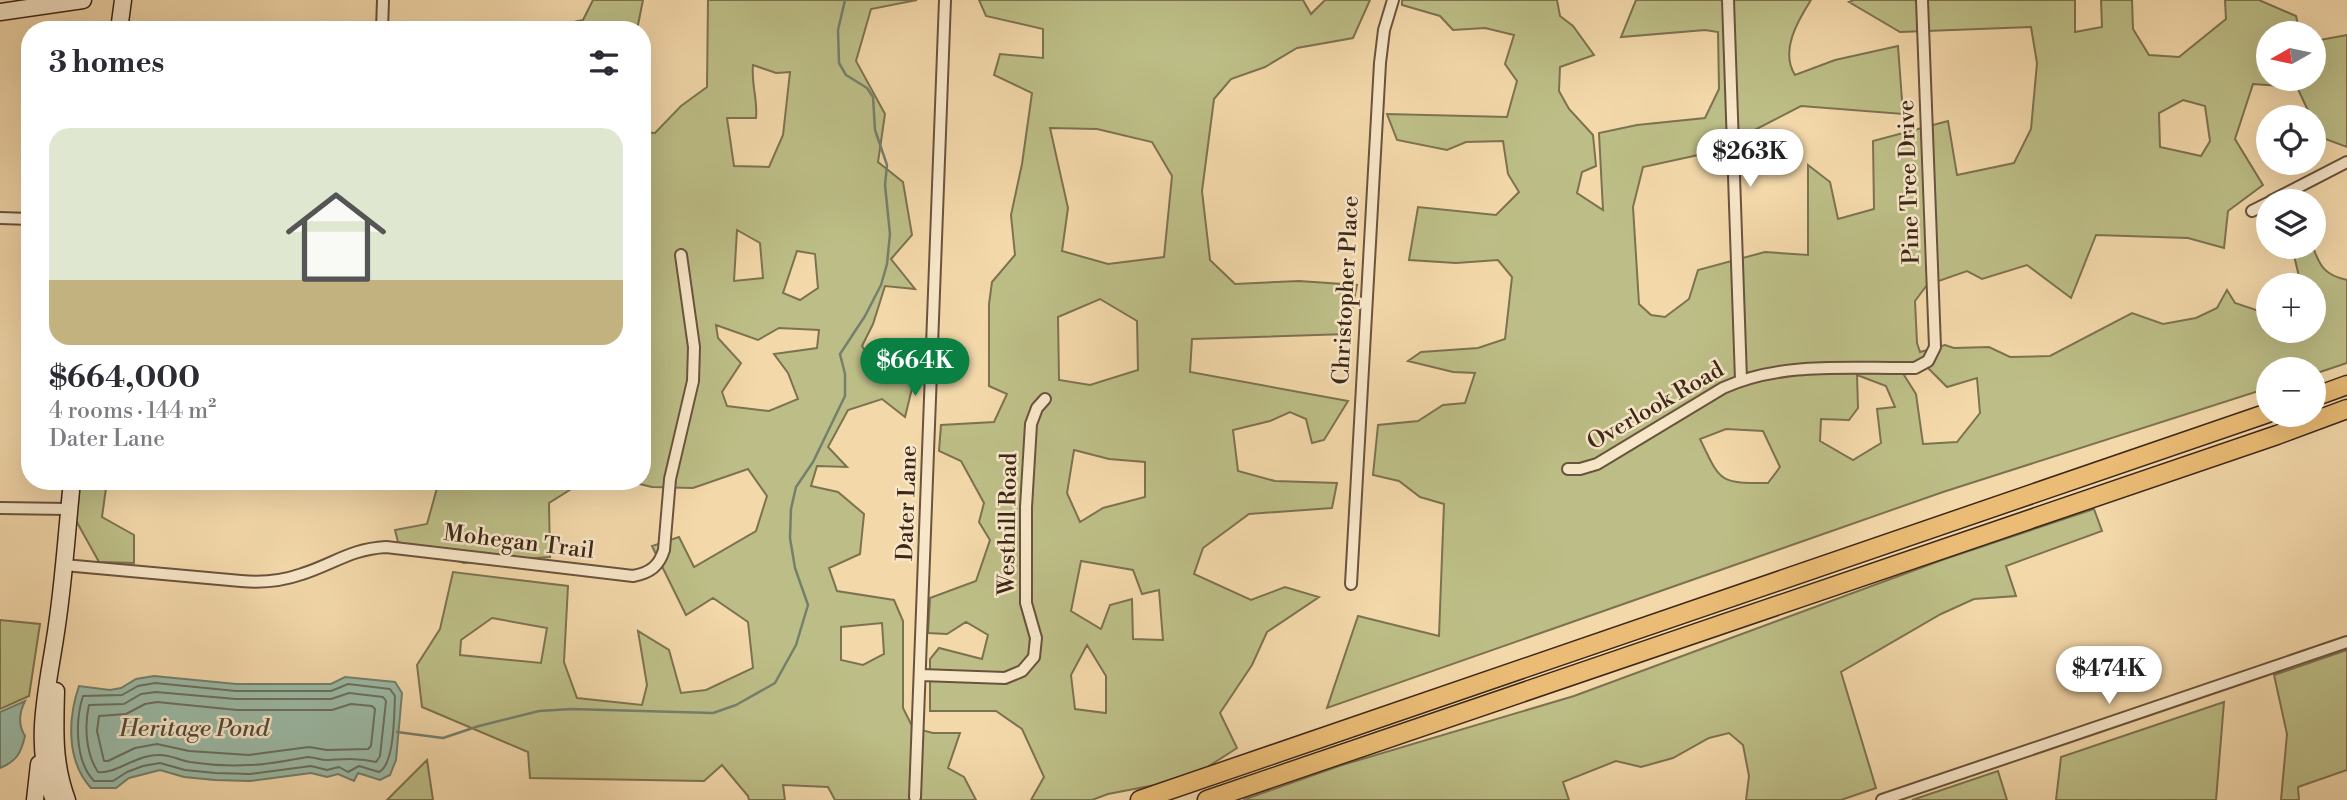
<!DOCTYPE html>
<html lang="en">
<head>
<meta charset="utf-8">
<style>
	:root { --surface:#fff; --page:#f2f2f3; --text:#2b2b33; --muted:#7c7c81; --line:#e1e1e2; --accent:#0b8043 }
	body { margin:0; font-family:"Libre Bodoni",serif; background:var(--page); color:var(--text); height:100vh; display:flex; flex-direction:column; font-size:26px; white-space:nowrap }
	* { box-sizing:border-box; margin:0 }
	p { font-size:23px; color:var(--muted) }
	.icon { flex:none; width:38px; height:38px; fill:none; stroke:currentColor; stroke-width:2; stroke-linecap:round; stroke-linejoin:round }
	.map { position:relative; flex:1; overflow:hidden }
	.panel { position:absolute; left:21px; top:21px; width:630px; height:469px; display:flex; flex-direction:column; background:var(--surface); border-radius:28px; box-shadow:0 7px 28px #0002 }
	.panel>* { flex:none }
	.needle { width:46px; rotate:261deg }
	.tools { position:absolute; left:2256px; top:21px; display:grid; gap:14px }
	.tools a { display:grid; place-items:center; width:70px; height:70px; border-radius:50%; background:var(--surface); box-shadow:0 7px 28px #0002; font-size:35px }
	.price { position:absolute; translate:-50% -60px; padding:0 16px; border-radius:24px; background:#fff; color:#222; font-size:23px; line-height:46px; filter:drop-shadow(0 2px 4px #0008) }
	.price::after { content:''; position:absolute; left:50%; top:42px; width:21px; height:16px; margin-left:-10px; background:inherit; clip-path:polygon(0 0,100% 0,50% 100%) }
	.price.current { background:var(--accent); color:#fff }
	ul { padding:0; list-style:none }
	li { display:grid; align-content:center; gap:14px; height:371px; padding:0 28px }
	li+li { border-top:2px solid var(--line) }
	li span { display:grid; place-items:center; height:217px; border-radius:21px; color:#555 }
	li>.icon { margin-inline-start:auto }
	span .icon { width:126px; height:126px; fill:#fffc; stroke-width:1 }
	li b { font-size:30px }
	h2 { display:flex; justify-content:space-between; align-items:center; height:84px; padding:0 28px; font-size:30px }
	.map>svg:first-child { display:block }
</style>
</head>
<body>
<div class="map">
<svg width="2347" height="800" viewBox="0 0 2347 800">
	<rect width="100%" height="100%" fill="#f3d8aa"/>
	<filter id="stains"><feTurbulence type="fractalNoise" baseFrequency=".00286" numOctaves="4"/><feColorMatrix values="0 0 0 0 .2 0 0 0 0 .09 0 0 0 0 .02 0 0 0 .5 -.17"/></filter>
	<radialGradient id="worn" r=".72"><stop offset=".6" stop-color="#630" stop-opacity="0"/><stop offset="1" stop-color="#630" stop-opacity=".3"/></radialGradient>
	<path fill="#bdbe87" stroke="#7d7250" stroke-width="2" fill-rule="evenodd" d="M593 0H643L637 30H537L583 20Z
		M708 0H917L871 9 856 61 885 114 878 162 903 182 912 235 891 259 915 289 885 286 873 324 862 346 882 376 919 360 905 417 882 399 848 410 828 447 847 467 817 466 811 486 838 492 864 514 860 554 829 568 837 591 894 600 903 621V708L913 728 933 733H960L948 768 964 777 976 800H835L828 787 783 785 785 800H749L748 796 722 765 704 781 530 778 528 752 422 707 417 665 440 629 453 572 568 586 564 662 577 698 642 705 647 685 638 631 669 650 681 693 706 690 753 668 748 622 713 598 686 615 652 546 679 537 694 567 756 531 767 496 748 469 693 488 652 487 627 481H642V452L649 450 642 439V132L655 133 681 106 707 87ZM753 65 776 73 790 72 783 135 769 167 734 166 727 118H756C758 100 751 84 753 65ZM737 230 760 243 763 278 734 281ZM797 251 815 254 818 288 800 300 783 293ZM716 325 758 340 779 328 819 330 817 348 774 354 788 373 798 399 769 411 727 406 722 392 741 363 718 338ZM492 618 547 628 541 663 460 655 461 640ZM882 623 884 654 863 665 841 660V627Z
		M979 0H1303L1311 14 1325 0H1370L1353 38 1297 48 1265 67 1231 79 1214 99 1202 191 1210 260 1235 284 1299 281 1357 285 1347 334 1192 339 1190 372 1348 401 1324 440 1312 443 1306 419 1290 412 1270 421 1233 430 1238 471 1275 481 1337 483 1332 508 1249 514 1203 548 1194 574 1251 600 1285 587 1319 597 1267 632 1252 665 1220 713 1237 748 1206 768 1155 785 1108 794 1092 800H1031L1044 777 1022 729 996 711H930V659L939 648 982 659 988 635 966 622 947 634 928 633 930 598 976 581 990 540 979 522 984 503 961 461 939 451 941 425 994 422 1007 394 989 386V304L992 282 1015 255 1011 215 1022 164 1032 93 994 75 1000 54 1043 58V29L986 16ZM1050 128 1097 129 1152 142 1172 176 1164 257 1108 264 1062 251 1068 208ZM1100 299 1137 321 1138 370 1090 385 1059 380 1058 317ZM1074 450 1109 459 1145 462V497L1103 508 1080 522 1067 493ZM1081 561 1133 570 1142 594 1159 590 1163 640 1133 639 1132 599 1110 605 1101 629 1071 611ZM1087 645 1106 676V713L1075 709 1071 675Z
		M1402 0H1557L1560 16 1573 26 1594 55 1560 67 1559 91 1569 109 1593 135 1596 166 1582 172 1577 193 1603 210 1599 133 1637 125 1705 118 1719 89 1718 32 1705 30 1621 37 1636 0H1811C1797 22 1780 51 1795 75L1835 60 1898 46 1903 114 1801 106 1712 152 1643 167 1633 207 1639 304 1651 315 1665 317 1689 299 1698 270 1765 252 1808 255V165L1830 182 1838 219 1874 209 1873 141 1948 121 1957 175 2014 163 2031 129 2037 63 2031 27 1900 32 1849 2 1854 0H2075V32L2102 27 2101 0H2132L2133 29 2149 55 2179 57 2226 19 2225 0H2259L2296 16 2300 33H2268V79H2314V41L2347 35V147L2320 137 2314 117H2311L2297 87 2253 84 2235 139 2263 185 2228 211 2224 248 2188 238 2096 235 2071 298 2027 265 1982 279 1967 271 1927 285 1915 301 1917 343 1920 352 1945 345 1954 348 1989 347 2010 357 2050 356 2132 313 2163 324 2196 318 2217 308 2227 290 2235 303 2268 314V331H2314V285H2301L2292 247H2313C2320 267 2325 275 2347 280V363L2314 374V369H2268V388L1943 492 1327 708 1358 616 1439 636 1444 504 1420 497 1399 481 1373 475 1378 425 1418 421 1443 405 1465 403 1475 373 1453 372 1408 361 1421 352 1478 348 1505 339 1512 277 1498 260 1456 263 1409 260 1418 207 1496 215 1519 192 1508 174 1503 141 1466 142 1447 150 1397 140 1387 114 1507 117 1517 81 1505 64 1514 35 1485 28 1453 30 1440 16 1402 5ZM2183 100 2205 106 2210 141 2201 156 2160 147 2159 113ZM1927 367 1947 387 1977 378 1980 413 1957 442 1923 444 1916 394 1904 375ZM1857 375 1886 386 1895 407 1877 409 1881 443 1853 460 1820 441 1821 419 1849 420 1858 408ZM1726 429 1763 431 1780 467 1768 483C1719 483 1721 483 1700 439Z
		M77 481H107L102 517 134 535V563L99 562 74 517Z
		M439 481H584L549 503 550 557 464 563 398 542 395 530 427 524Z
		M2094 509 2102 531 2006 566 2016 596 1974 599 1941 614 1841 672 1876 788 1841 800H1746L1749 776 1743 745 1729 733 1709 738 1673 758 1641 767 1616 761 1563 782 1569 800H1243L1339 766 1574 696 1942 560Z
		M0 620 40 624 29 696 0 709Z
		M2347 650V770L2298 787 2299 800H2281L2287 734 2274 675Z
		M2224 702 2216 800H2056L2061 757Z
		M427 760 433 800H387Z
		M1998 771 2007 800H1912Z"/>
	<path fill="#9bbaa6" stroke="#757f6e" stroke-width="2" d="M154 676 236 684H331L345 677 395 682 402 693 396 760 390 775 380 780 358 773 354 781 338 774 327 777 311 773 250 781 215 780 184 777 160 770 129 778 116 788H91C66 761 68 718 79 686L110 690 121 688 136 679Z
		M25 701C19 713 18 725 25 736 21 753 17 761 0 768V712Z"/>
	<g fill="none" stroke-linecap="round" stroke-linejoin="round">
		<path stroke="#6c7060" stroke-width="2" d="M155 683 236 691H331L348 684 390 689 395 696C394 713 395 764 379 772L359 766 348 772 339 767 327 770 311 766 250 774 215 773 185 770 160 763 143 766 127 772 113 781H94C75 761 75 721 83 696L122 695 138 686Z
			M156 692 236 699H331L349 693 383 697 386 701 380 756 376 762C359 758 346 759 329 760 322 761 315 757 308 757 288 760 269 765 249 765 230 766 209 765 190 762 179 760 169 754 158 755 136 755 114 775 98 772 86 754 84 726 89 705L124 704 141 694Z
			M157 702 237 710H332L351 704 372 706 375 709 371 746 368 749 327 750 309 747 249 755 189 751 157 744 135 748 108 761H104L97 731 99 716 126 714 145 704Z"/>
		<path stroke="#757f6e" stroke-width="2.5" d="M397 732 443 738 479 726 539 711 571 709 713 713 736 705 775 683 796 645 808 605 795 568 790 538 791 509 796 487 813 462 845 396V374L840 354 865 316 881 285 887 264 890 234 885 185 887 165 875 130 873 97 867 88 846 75 839 63 838 30 845 0"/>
		<g stroke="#6a533d" stroke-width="14">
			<path id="minor" d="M1728 0 1741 380
				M382 30 383 0
				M2271 201 2347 162
				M2252 211 2268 203
				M0 218 30 219
				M1568 469H1580L1597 464 1723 388C1782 361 1851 369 1915 368L1928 361 1935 347 1922 0
				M0 508 69 509
				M64 565 241 581C262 583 282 581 302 574 334 564 350 549 386 547L633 576C650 573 659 566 664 550L670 479 693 381 694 347 681 255
				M1351 584 1380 63 1384 30 1393 0
				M921 675 1005 678 1022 671 1034 657 1036 638 1026 603V507L1031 424 1037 408 1045 399
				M915 797 945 0
				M1882 800 2347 642"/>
		</g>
		<g stroke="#3d2719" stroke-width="19">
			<path id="secondary" d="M0 12 83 0
				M119 30 123 0
				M56 691C55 729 53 763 67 800
				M35 800 39 764
				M54 800C31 742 49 684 57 625 64 578 67 529 72 481"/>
		</g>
		<g stroke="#3d2719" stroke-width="21">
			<path id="trunk" d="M2314 397 2347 385
				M1140 800 2268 413
				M1207 800 2277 435 2347 409"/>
		</g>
		<use href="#minor" stroke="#f7e6c8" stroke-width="10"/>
		<use href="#secondary" stroke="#f7e6c8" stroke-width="16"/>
		<use href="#trunk" stroke="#eabc75" stroke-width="18"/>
	</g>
	<g text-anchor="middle" stroke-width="5" stroke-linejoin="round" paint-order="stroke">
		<g font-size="23" fill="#3d2719" stroke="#f7e6c8">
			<text transform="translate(1908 182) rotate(-92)" y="8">Pine Tree Drive</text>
			<text transform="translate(1345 290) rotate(-87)" y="8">Christopher Place</text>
			<text transform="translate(1655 405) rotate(-30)" y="8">Overlook Road</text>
			<text transform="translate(906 503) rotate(-88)" y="8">Dater Lane</text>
			<text transform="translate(1007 524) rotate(-89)" y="8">Westhill Road</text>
			<text transform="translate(519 541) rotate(7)" y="8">Mohegan Trail</text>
		</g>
		<g font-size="24" font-style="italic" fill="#544c3c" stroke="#f7e6c8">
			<text x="194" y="736">Heritage Pond</text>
		</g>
	</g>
	<rect width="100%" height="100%" filter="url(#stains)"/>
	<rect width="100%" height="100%" fill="url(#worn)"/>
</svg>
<div class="tools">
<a><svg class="needle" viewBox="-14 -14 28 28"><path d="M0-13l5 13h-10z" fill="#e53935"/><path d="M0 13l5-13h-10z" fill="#7c7c81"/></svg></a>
<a><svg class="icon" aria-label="locate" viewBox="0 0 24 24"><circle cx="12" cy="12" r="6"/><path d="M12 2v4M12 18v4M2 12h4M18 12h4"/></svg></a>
<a><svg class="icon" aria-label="layers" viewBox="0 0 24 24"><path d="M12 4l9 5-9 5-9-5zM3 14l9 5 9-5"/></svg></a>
<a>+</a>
<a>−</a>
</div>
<b class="price" style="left:1750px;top:189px">$263K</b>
<b class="price current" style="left:915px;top:398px">$664K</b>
<b class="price" style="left:2109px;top:706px">$474K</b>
<section class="panel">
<h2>3 homes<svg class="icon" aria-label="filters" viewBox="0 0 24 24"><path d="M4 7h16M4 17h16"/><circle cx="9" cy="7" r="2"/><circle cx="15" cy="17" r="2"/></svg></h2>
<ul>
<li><span style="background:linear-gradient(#dfe7d0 70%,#c2b280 0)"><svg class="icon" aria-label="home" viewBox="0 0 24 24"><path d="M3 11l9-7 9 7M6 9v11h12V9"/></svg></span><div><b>$664,000</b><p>4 rooms · 144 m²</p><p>Dater Lane</p></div></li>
</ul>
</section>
</div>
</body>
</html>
